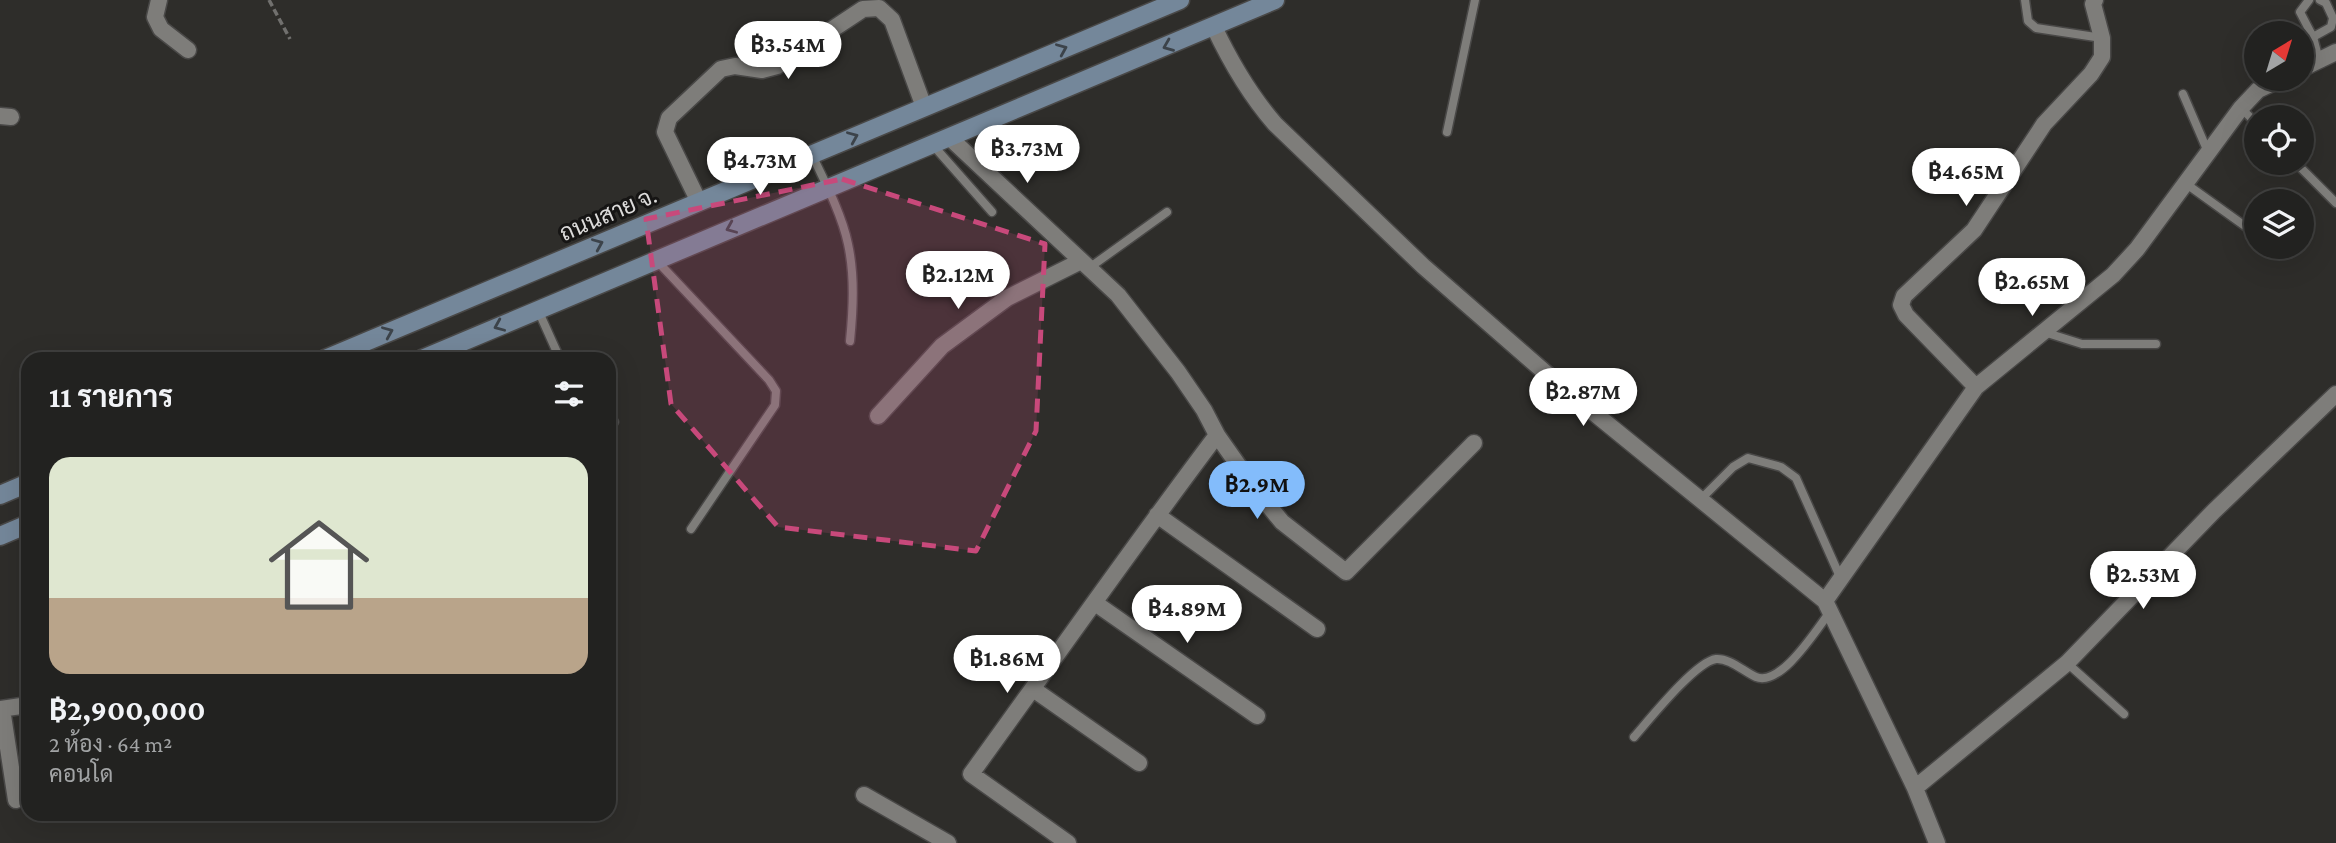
<!DOCTYPE html>
<html lang="th">
<head>
<meta charset="utf-8">
<style>
	:root { --surface:#222220; --page:#2a2a29; --text:#f1f3f6; --muted:#a2a4a5; --line:#3f3f3e; --accent:#83bcfb }
	body { margin:0; font-family:"Crimson Pro",Sarabun,serif; background:var(--page); color:var(--text); height:100vh; display:flex; flex-direction:column; font-size:26px; white-space:nowrap }
	* { box-sizing:border-box; margin:0 }
	p { font-size:23px; color:var(--muted) }
	.icon { flex:none; width:38px; height:38px; fill:none; stroke:currentColor; stroke-width:2; stroke-linecap:round; stroke-linejoin:round }
	.map { position:relative; flex:1; overflow:hidden }
	.side { position:absolute; left:21px; top:352px; width:595px; height:469px; display:flex; flex-direction:column; background:var(--surface); border-radius:21px; box-shadow:0 7px 28px #0002,0 0 0 2px var(--line) }
	.side>* { flex:none }
	.needle { width:46px; rotate:38deg }
	.tools { position:absolute; left:2244px; top:21px; display:grid; gap:14px }
	.tools a { display:grid; place-items:center; width:70px; height:70px; border-radius:50%; background:var(--surface); box-shadow:0 7px 28px #0002,0 0 0 2px var(--line); font-size:35px }
	.price { position:absolute; translate:-50% -60px; padding:0 16px; border-radius:24px; background:#fff; color:#222; font-size:23px; line-height:46px; filter:drop-shadow(0 2px 4px #0008) }
	.price::after { content:''; position:absolute; left:50%; top:42px; width:21px; height:16px; margin-left:-10px; background:inherit; clip-path:polygon(0 0,100% 0,50% 100%) }
	.price.current { background:var(--accent); color:#111 }
	ul { padding:0; list-style:none }
	li { display:grid; align-content:center; gap:14px; height:371px; padding:0 28px }
	li+li { border-top:2px solid var(--line) }
	li span { display:grid; place-items:center; height:217px; border-radius:21px; color:#555 }
	li>.icon { margin-inline-start:auto }
	span .icon { width:126px; height:126px; fill:#fffc; stroke-width:1 }
	li b { font-size:30px }
	h2 { display:flex; justify-content:space-between; align-items:center; height:84px; padding:0 28px; font-size:30px }
	.map>svg:first-child { display:block }
</style>
</head>
<body>
<div class="map">
<svg width="2336" height="843" viewBox="0 0 2336 843">
	<rect width="100%" height="100%" fill="#2e2d2a"/>
	<g fill="none" stroke-linecap="round" stroke-linejoin="round">
		<g stroke="#494847" stroke-width="11">
			<path id="lane" d="M2025 0 2028 21 2036 28 2102 38
				M2309 0 2300 12 2313 37 2319 60
				M2313 37 2331 27 2333 18 2326 3 2320 0
				M2183 94 2208 152
				M2241 108 2256 123
				M1447 132 1475 0
				M932 144 992 212
				M812 155C825 182 842 215 848 244 855 276 853 310 850 341
				M2296 163 2336 203
				M2185 183 2256 234
				M657 261 769 380 776 391 775 405 691 529
				M1089 268 1167 212
				M538 310 560 359
				M2044 332 2082 344H2156
				M609 417 614 422
				M1700 500 1733 467 1748 458 1781 467 1796 478 1841 579
				M2067 663 2124 714
				M1634 737C1649 720 1695 662 1716 659 1730 658 1744 672 1756 677 1781 687 1816 630 1830 612"/>
		</g>
		<g stroke="#494847" stroke-width="19">
			<path id="street" d="M159 0 155 17 161 29 188 50
				M1214 27C1231 63 1249 94 1275 124L1423 266 1556 382 1825 601 1915 788 1937 843
				M2301 69 2336 52
				M0 116 11 117
				M949 137 1118 295 1178 372 1204 410 1217 435 1255 489 1282 522 1346 572 1474 443
				M699 202 665 132 669 118 721 69 735 66 762 70 777 66 863 9 879 8 892 20 924 107
				M1976 387 1906 315 1901 305 1904 296 1974 230 2044 124 2091 74 2102 57V38L2093 4 2095 0
				M878 416 942 346 1007 298 1081 261
				M1157 515 1317 629
				M1825 601 1976 387 2113 275 2137 249 2241 108 2258 90 2281 79
				M1095 603 1257 716
				M1033 689 1139 763
				M0 709 28 705
				M2 709 16 800
				M1915 788 2067 663 2214 511 2336 394
				M864 795 948 843
				M1068 843 971 774C1053 661 1133 546 1217 435"/>
		</g>
		<g stroke="#494847" stroke-width="21">
			<path id="secondary" d="M325 359 1180 0
				M422 359 1275 0
				M0 495 28 483
				M0 536 28 524"/>
		</g>
		<path stroke="#71706e" stroke-width="3.5" stroke-dasharray="7 3.5" stroke-linecap="butt" d="M269 0 290 39"/>
		<use href="#lane" stroke="#7e7d7a" stroke-width="8"/>
		<use href="#street" stroke="#7e7d7a" stroke-width="16"/>
		<use href="#secondary" stroke="#74879a" stroke-width="18"/>
	</g>
	<defs><path id="oneway-chevron" d="M-2-3.5L2.5 0L-2 3.5" fill="none" stroke-width="1.6" stroke-linecap="round" stroke-linejoin="round" transform="scale(1.75)"/></defs>
	<g stroke="#3c434a">
		<use href="#oneway-chevron" transform="translate(1168 46) rotate(158)"/>
		<use href="#oneway-chevron" transform="translate(1062 49) rotate(-23)"/>
		<use href="#oneway-chevron" transform="translate(853 137) rotate(-23)"/>
		<use href="#oneway-chevron" transform="translate(731 228) rotate(157)"/>
		<use href="#oneway-chevron" transform="translate(598 244) rotate(-23)"/>
		<use href="#oneway-chevron" transform="translate(499 326) rotate(157)"/>
		<use href="#oneway-chevron" transform="translate(388 332) rotate(-23)"/>
	</g>
	<path fill="#c8497b" fill-opacity="0.2" stroke="#c8497b" stroke-width="5" stroke-dasharray="14 9" stroke-linejoin="round" d="M842 179 1045 244 1036 431 976 551 778 527 671 404 646 219Z"/>
	<g text-anchor="middle" stroke-width="6" stroke-linejoin="round" paint-order="stroke">
		<g font-size="23" fill="#dcdbda" stroke="#161514">
			<text transform="translate(608 214) rotate(-23)" y="8">ถนนสาย จ.</text>
		</g>
	</g>
</svg>
<div class="tools">
<a><svg class="needle" viewBox="-14 -14 28 28"><path d="M0-13l5 13h-10z" fill="#e53935"/><path d="M0 13l5-13h-10z" fill="#a2a4a5"/></svg></a>
<a><svg class="icon" aria-label="locate" viewBox="0 0 24 24"><circle cx="12" cy="12" r="6"/><path d="M12 2v4M12 18v4M2 12h4M18 12h4"/></svg></a>
<a><svg class="icon" aria-label="layers" viewBox="0 0 24 24"><path d="M12 4l9 5-9 5-9-5zM3 14l9 5 9-5"/></svg></a>
</div>
<b class="price" style="left:788px;top:81px">฿3.54M</b>
<b class="price" style="left:1027px;top:185px">฿3.73M</b>
<b class="price" style="left:760px;top:197px">฿4.73M</b>
<b class="price" style="left:1966px;top:208px">฿4.65M</b>
<b class="price" style="left:958px;top:311px">฿2.12M</b>
<b class="price" style="left:2032px;top:318px">฿2.65M</b>
<b class="price" style="left:1583px;top:428px">฿2.87M</b>
<b class="price current" style="left:1257px;top:521px">฿2.9M</b>
<b class="price" style="left:2143px;top:611px">฿2.53M</b>
<b class="price" style="left:1187px;top:645px">฿4.89M</b>
<b class="price" style="left:1007px;top:695px">฿1.86M</b>
<section class="side">
<h2>11 รายการ<svg class="icon" aria-label="filters" viewBox="0 0 24 24"><path d="M4 7h16M4 17h16"/><circle cx="9" cy="7" r="2"/><circle cx="15" cy="17" r="2"/></svg></h2>
<ul>
<li><span style="background:linear-gradient(#dfe7d0 65%,#b9a48a 0)"><svg class="icon" aria-label="home" viewBox="0 0 24 24"><path d="M3 11l9-7 9 7M6 9v11h12V9"/></svg></span><div><b>฿2,900,000</b><p>2 ห้อง · 64 m²</p><p>คอนโด</p></div></li>
</ul>
</section>
</div>
</body>
</html>
